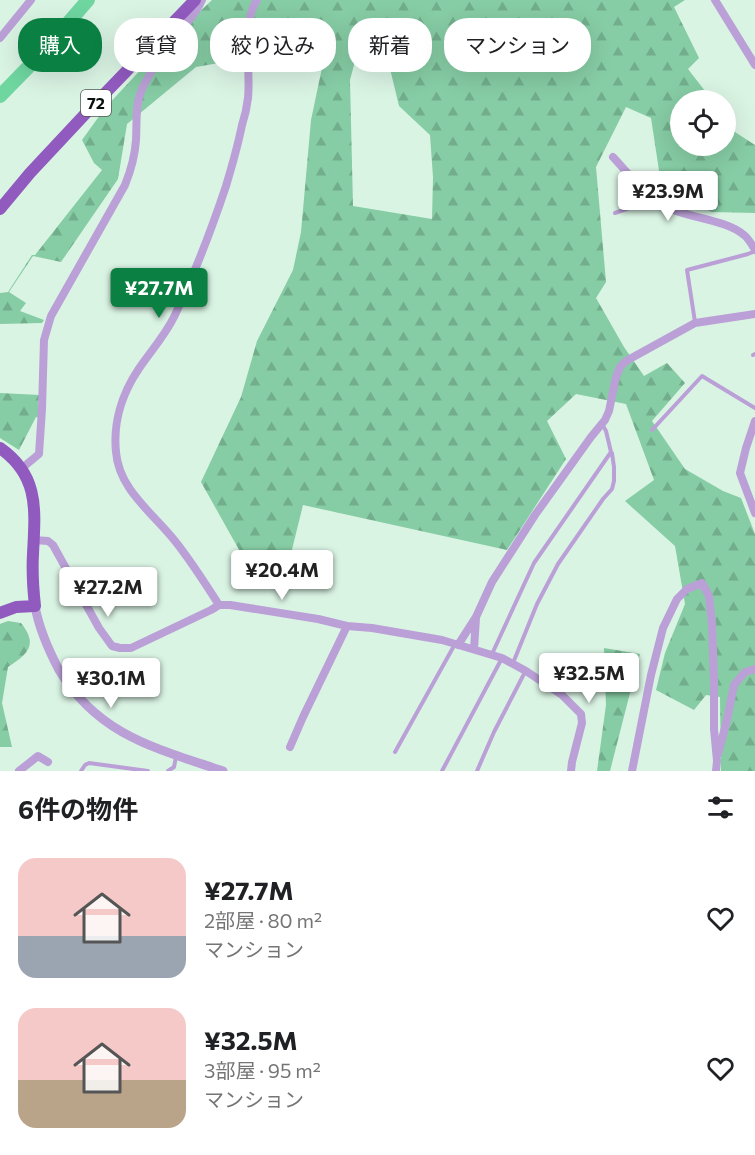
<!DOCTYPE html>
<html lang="ja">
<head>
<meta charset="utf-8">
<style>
	:root { --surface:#fff; --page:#f6f6f6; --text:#202124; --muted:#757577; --accent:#0b8043 }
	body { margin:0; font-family:Commissioner,"Noto Sans JP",sans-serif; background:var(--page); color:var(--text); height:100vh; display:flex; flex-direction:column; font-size:22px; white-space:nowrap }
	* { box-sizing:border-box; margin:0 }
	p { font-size:20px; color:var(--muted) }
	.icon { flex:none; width:33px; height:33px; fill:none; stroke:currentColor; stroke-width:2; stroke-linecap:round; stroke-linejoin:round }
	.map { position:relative; height:771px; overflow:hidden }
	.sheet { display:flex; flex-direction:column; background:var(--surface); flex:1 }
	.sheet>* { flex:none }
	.guide { position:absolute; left:18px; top:18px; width:720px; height:54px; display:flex; gap:12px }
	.buttons { position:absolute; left:670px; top:90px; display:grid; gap:12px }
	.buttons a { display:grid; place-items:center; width:66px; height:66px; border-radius:50%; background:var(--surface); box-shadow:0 6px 24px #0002; font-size:30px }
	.price { position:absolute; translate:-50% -51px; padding:0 14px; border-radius:6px; background:#fff; color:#222; font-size:20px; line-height:39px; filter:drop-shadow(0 2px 3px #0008) }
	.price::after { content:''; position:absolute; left:50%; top:36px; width:18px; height:14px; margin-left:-9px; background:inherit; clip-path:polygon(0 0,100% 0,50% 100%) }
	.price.active { background:var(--accent); color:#fff }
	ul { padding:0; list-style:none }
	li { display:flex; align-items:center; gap:18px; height:150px; padding:0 18px }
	li span { display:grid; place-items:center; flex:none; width:168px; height:120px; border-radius:18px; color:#555 }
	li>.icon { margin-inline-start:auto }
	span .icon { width:72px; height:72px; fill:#fffc; stroke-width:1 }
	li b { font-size:26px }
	h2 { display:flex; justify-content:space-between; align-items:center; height:72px; padding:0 18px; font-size:26px }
	.pill { padding:0 21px; border-radius:24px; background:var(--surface); box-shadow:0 6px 24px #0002; font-size:21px; line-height:54px }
	.pill.active { background:var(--accent); color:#fff }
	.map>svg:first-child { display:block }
</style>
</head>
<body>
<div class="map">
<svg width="755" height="771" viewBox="0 0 755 771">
	<defs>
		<pattern id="forest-firs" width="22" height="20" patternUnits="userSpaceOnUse" patternTransform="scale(1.5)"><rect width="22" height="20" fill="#86cca4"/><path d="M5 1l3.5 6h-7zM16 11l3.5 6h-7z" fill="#72ae8c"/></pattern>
	</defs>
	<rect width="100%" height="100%" fill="#daf4e4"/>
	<path fill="url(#forest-firs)" fill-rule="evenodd" d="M212 0H685L674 7 699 58 688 69 712 100H681V146H726V119L735 132 755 145V213L712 212 662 190 651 118 626 107 596 167 606 282 596 298 624 347 644 376 667 363 685 383 652 421 685 469 723 491 741 498 755 534V771H721L720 697 706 695 694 710 656 690 665 653 685 604 675 546 625 501 654 480 626 404 576 394 547 421 566 459 507 550 303 505 283 586 256 580 201 482 241 397 257 341 293 270 301 232 311 120 327 44 196 67 127 124 118 179 61 262 33 256 9 292 26 303 20 311 44 320 42 323 0 324V293L8 292 32 255H35L102 170 94 163 82 140 105 108 160 49ZM359 46 386 52 399 106 430 135 433 177 432 219 353 206 350 80Z
		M0 393 40 395V400L38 402 39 418 36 417 19 450 0 438Z
		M8 621 21 623C39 645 27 655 8 667L2 703 12 747H0V624Z
		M604 648 640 654 610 771H597L606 705Z"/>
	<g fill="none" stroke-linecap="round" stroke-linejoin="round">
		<path stroke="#6fd6a0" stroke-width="14" d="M0 96 42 53 88 0"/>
		<path stroke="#bba0d7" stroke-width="4" d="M615 213 654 199
			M695 322 687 270 748 254 755 251
			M753 355 755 354
			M652 430 702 376 755 408
			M492 654 534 563 611 452 606 431 602 424
			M513 663 537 604 558 564 603 499 612 489 614 481V467L612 453
			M395 752 455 644
			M81 771 85 765 89 763 148 771
			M168 771 174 767 176 757
			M442 771 502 658
			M477 771 494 732 525 672"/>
		<path stroke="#bba0d7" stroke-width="8" d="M715 0 755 65
			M0 38 31 0
			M613 157C627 172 643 193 660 204 683 218 724 218 744 235 749 239 752 245 755 250
			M755 421 746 448 740 473 755 513
			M21 469 39 454 42 409 44 340 51 316 125 185C131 170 135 156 136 140 137 123 135 105 142 89 151 70 164 51 178 34 188 21 195 16 202 0
			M34 540 48 541 53 545 99 628 112 646 120 648H131L211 610 219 605H230L318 619 347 626 372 628 442 640 502 658 526 671 562 695 581 714 582 723 572 762 571 771
			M219 605C205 583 191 561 175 541 153 513 119 490 116 452 113 423 122 394 138 370 150 352 164 337 174 317 194 275 211 231 226 186 232 166 238 145 242 125 245 116 247 107 248 98 251 69 241 24 257 0
			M458 645 476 617 492 582 535 515 591 437 605 420 609 411 616 377 620 367 626 361 695 323 755 314
			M474 649 476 618
			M290 747 303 717 347 626
			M718 754 727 720 734 685 745 672 755 669
			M19 771 38 756 48 762
			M632 771 651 675 663 628 677 599 687 589 702 583 709 596 712 624 714 680V729L717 761 716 771"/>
		<path stroke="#bba0d7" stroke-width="9" d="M35 606C39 629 48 649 59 670 98 735 155 748 223 771"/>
		<path stroke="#915abf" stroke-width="12" d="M0 209 30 173 88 111 195 0
			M0 448C40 476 35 511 33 554 32 571 33 588 35 606L16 607 0 613"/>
	</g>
	<g text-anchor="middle" stroke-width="6" stroke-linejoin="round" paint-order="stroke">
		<rect fill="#fff" stroke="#515854" stroke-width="1.5" x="81" y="90" width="30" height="26" rx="4.5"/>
		<g font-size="16" font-weight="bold" fill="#07100b">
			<text x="96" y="109">72</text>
		</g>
	</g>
</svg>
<div class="buttons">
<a><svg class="icon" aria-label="locate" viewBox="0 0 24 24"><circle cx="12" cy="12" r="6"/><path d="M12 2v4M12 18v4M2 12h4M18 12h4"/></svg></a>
</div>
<b class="price" style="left:668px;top:222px">¥23.9M</b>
<b class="price active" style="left:159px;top:319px">¥27.7M</b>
<b class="price" style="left:282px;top:601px">¥20.4M</b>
<b class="price" style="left:108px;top:618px">¥27.2M</b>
<b class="price" style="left:589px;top:704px">¥32.5M</b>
<b class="price" style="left:111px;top:709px">¥30.1M</b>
<div class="guide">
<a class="pill active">購入</a>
<a class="pill">賃貸</a>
<a class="pill">絞り込み</a>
<a class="pill">新着</a>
<a class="pill">マンション</a>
</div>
</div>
<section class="sheet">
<h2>6件の物件<svg class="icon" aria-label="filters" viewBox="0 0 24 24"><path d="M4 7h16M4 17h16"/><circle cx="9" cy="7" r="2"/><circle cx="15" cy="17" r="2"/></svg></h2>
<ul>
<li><span style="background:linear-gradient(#f6c9c9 65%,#9aa5b1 0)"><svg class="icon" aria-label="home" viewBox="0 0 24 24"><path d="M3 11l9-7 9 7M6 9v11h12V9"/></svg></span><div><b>¥27.7M</b><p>2部屋 · 80 m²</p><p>マンション</p></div><svg class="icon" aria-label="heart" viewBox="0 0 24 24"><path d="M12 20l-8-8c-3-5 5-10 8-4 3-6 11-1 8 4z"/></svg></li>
<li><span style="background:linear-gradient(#f6c9c9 60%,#b9a48a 0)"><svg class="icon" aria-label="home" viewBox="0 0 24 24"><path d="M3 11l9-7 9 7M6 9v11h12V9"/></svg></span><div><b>¥32.5M</b><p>3部屋 · 95 m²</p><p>マンション</p></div><svg class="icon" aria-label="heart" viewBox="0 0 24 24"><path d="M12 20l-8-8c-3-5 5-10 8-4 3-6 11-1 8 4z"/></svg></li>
</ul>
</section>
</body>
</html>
